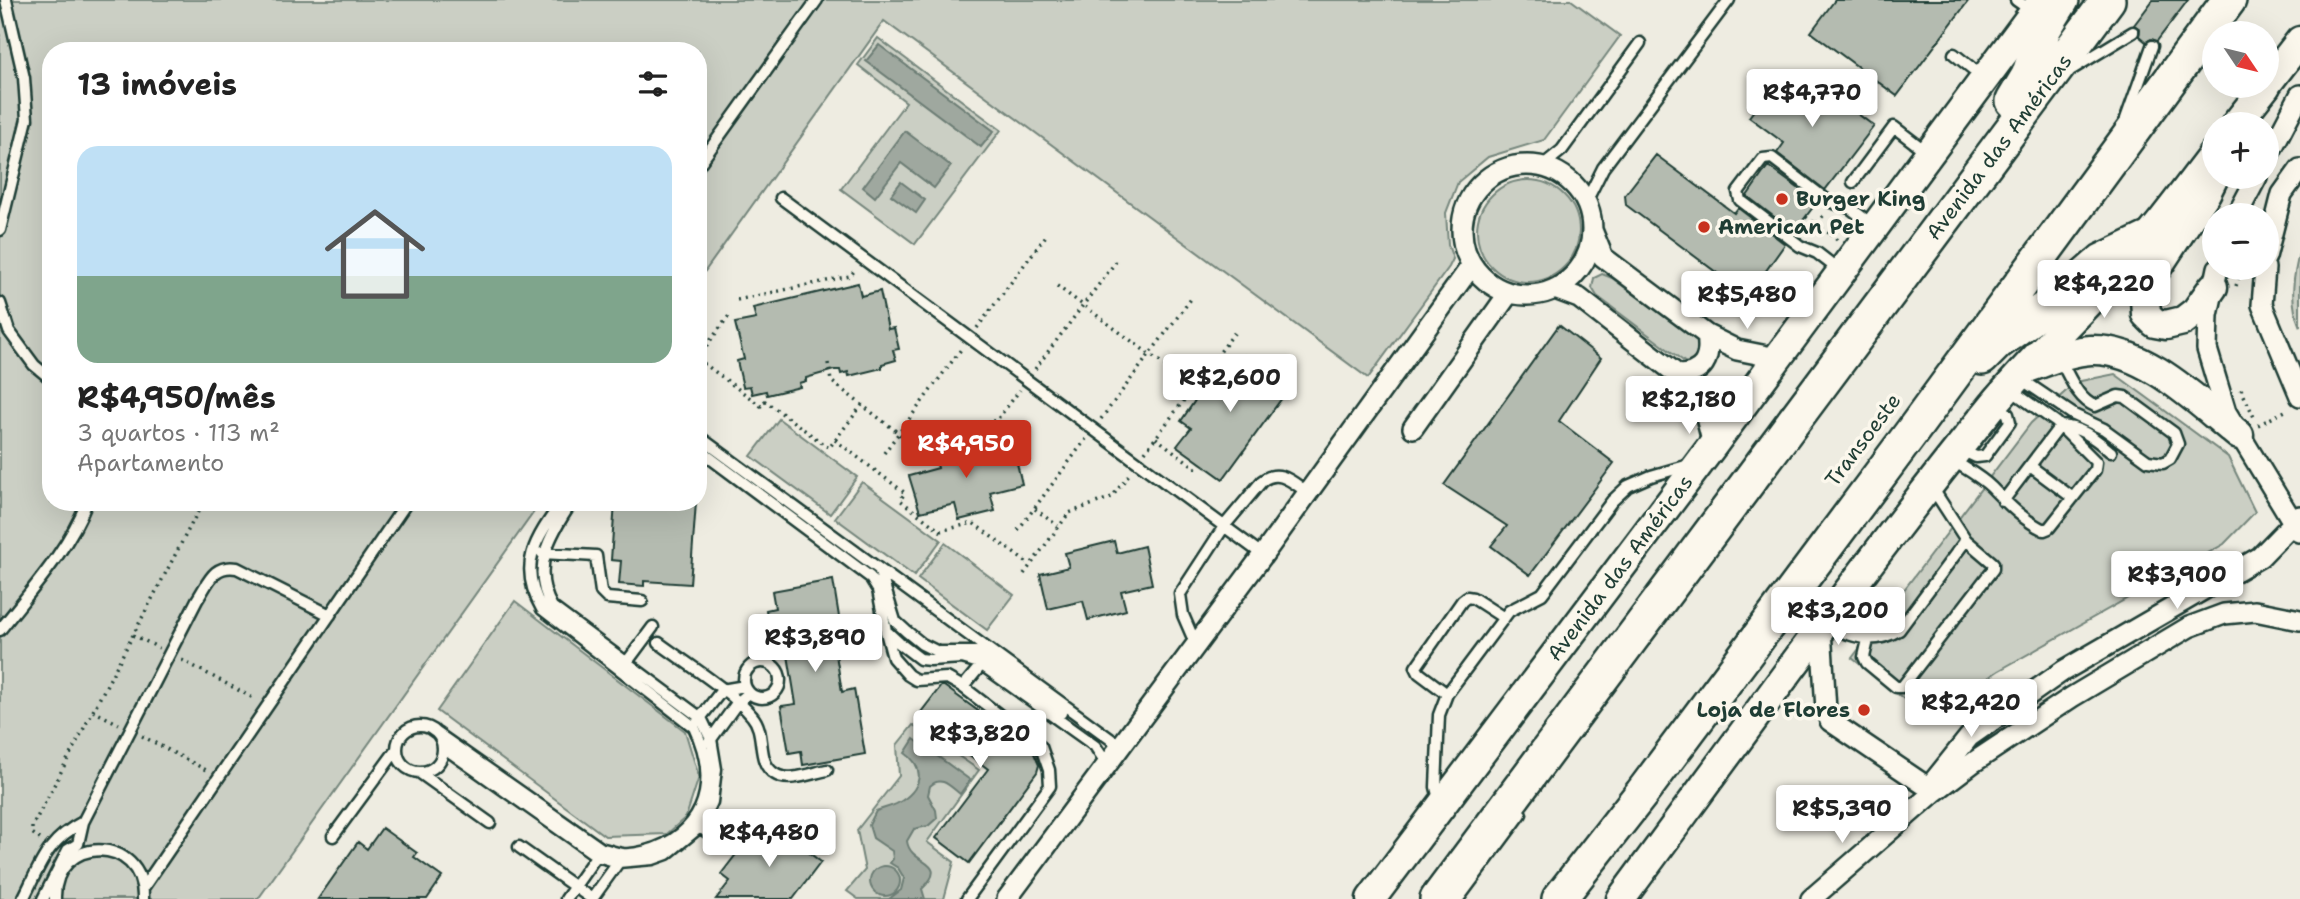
<!DOCTYPE html>
<html lang="pt">
<head>
<meta charset="utf-8">
<style>
	:root { --surface:#fff; --page:#f6f6f6; --text:#222; --muted:#767676; --line:#e0e0e0; --accent:#c8321e }
	body { margin:0; font-family:"Shantell Sans",sans-serif; background:var(--page); color:var(--text); height:100vh; display:flex; flex-direction:column; font-size:26px; white-space:nowrap }
	* { box-sizing:border-box; margin:0 }
	p { font-size:23px; color:var(--muted) }
	.icon { flex:none; width:38px; height:38px; fill:none; stroke:currentColor; stroke-width:2; stroke-linecap:round; stroke-linejoin:round }
	.map { position:relative; flex:1; overflow:hidden }
	.panel { position:absolute; left:42px; top:42px; width:665px; height:469px; display:flex; flex-direction:column; background:var(--surface); border-radius:28px; box-shadow:0 7px 28px #0002 }
	.panel>* { flex:none }
	.needle { width:46px; rotate:125deg }
	.tools { position:absolute; left:2202px; top:21px; display:grid; gap:14px }
	.tools a { display:grid; place-items:center; width:77px; height:77px; border-radius:50%; background:var(--surface); box-shadow:0 7px 28px #0002; font-size:35px }
	.price { position:absolute; translate:-50% -60px; padding:0 16px; border-radius:7px; background:#fff; color:#222; font-size:23px; line-height:46px; filter:drop-shadow(0 2px 4px #0008) }
	.price::after { content:''; position:absolute; left:50%; top:42px; width:21px; height:16px; margin-left:-10px; background:inherit; clip-path:polygon(0 0,100% 0,50% 100%) }
	.price.active { background:var(--accent); color:#fff }
	ul { padding:0; list-style:none }
	li { display:grid; align-content:center; gap:14px; height:371px; padding:0 35px }
	li+li { border-top:2px solid var(--line) }
	li span { display:grid; place-items:center; height:217px; border-radius:21px; color:#555 }
	li>.icon { margin-inline-start:auto }
	span .icon { width:126px; height:126px; fill:#fffc; stroke-width:1 }
	li b { font-size:30px }
	h2 { display:flex; justify-content:space-between; align-items:center; height:84px; padding:0 35px; font-size:30px }
	.map>svg:first-child { display:block }
</style>
</head>
<body>
<div class="map">
<svg width="2300" height="899" viewBox="0 0 2300 899">
	<rect width="100%" height="100%" fill="#eeece1"/>
	<filter id="ink" filterUnits="userSpaceOnUse"><feTurbulence type="fractalNoise" baseFrequency=".0143" numOctaves="2"/><feDisplacementMap in="SourceGraphic" scale="14" xChannelSelector="R" yChannelSelector="G"/><feConvolveMatrix kernelMatrix="1 2 1 2 8 2 1 2 1" color-interpolation-filters="sRGB"/></filter>
	<g filter="url(#ink)">
		<path fill="#cbcfc4" stroke="#75867c" stroke-width="2" d="M0 0H1571L1620 36 1544 140 1488 157 1458 182 1446 213 1448 245 1453 259 1449 267 1368 378 884 21 698 281V51H51V502H541L258 899H0Z
			M878 38 1001 130 915 244 841 189 906 102 858 65Z
			M1477 231a51 51 0 1 1 102 0a51 51 0 1 1-102 0Z
			M2300 250V327C2289 302 2293 276 2300 250Z
			M1602 274 1612 278 1700 343 1704 351 1695 363H1686L1597 296 1592 288 1594 278Z
			M2115 374 2228 457 2255 512 2224 544 1998 671 1928 718 1852 658 2031 423 2076 382Z
			M779 419 857 477 830 514 751 456Z
			M862 482 941 540 914 576 835 518Z
			M945 543 1014 595 987 630 918 579Z
			M515 601 685 731 699 777 686 817 667 834 605 836 437 711Z
			M913 725 979 770 927 842 954 862 944 899H858L847 891 865 870 857 830 899 776 897 745Z"/>
		<path fill="#9fa89f" stroke="#6c7d74" stroke-width="2" d="M879 45 994 131 981 147 866 61Z
			M905 131 951 166 934 188 901 163 875 197 863 187Z
			M901 182 925 200 916 213 891 195Z
			M914 739 970 780 960 794C950 786 941 775 930 786L928 795 936 810 937 818 928 826 914 829 907 841C910 866 952 860 922 889L925 899H889L901 890 904 878 898 868 890 863 893 859 892 851 873 838 869 825 876 811C883 808 891 807 898 803 921 790 927 769 905 753Z
			M870 881a15 15 0 1 1 30 0a15 15 0 1 1-30 0Z"/>
		<path fill="#b4bbb0" stroke="#1f3d34" stroke-width="2" d="M1835 0H1969L1897 96 1811 32Z
			M2153 0H2188L2157 41 2151 39 2146 42 2139 36 2140 29 2134 25Z
			M1804 74 1874 126 1825 190 1777 153 1784 143 1749 117 1776 81 1791 92Z
			M1656 155 1734 213 1738 208 1785 244 1748 296 1626 205 1625 195Z
			M1768 166 1817 202 1794 232 1747 196Z
			M858 283 861 296 880 291 888 329 894 328 899 349 893 350 896 360 882 364V368L849 376 848 372 841 374 840 370H834L806 378V381L799 383 800 387 767 395 766 391 752 394 750 386 743 387 737 361 744 359 735 323 756 319 753 308Z
			M1559 325 1601 358 1559 421 1614 463 1530 575 1491 546 1507 526 1444 485Z
			M1245 355 1290 387 1223 479 1177 446 1191 428 1181 421 1220 364 1232 372Z
			M983 442 986 454 1013 447 1022 484 990 492 995 511 959 520 955 504 920 512 909 476 938 468 934 454Z
			M615 502H696L690 584 644 581V586L619 584 621 561 611 560Z
			M1114 541 1117 553 1144 546 1152 584 1121 591 1126 610 1088 620 1083 601 1048 609 1040 574 1069 567 1065 553Z
			M833 580 843 641 834 642 842 692 854 689 865 754 803 765 801 751 789 753 781 706 796 704 787 649 773 651 766 610 775 608 772 591Z
			M941 686H944L1033 751 1039 765 1037 772 969 863 936 838 988 769 918 716Z
			M772 824 821 862 793 899H716L730 881 721 874 751 835 759 841Z
			M382 828 417 853 414 857 442 877 427 899H318L358 842 367 849Z"/>
		<g fill="none" stroke-linecap="round" stroke-linejoin="round">
			<g stroke="#1f3d34" stroke-width="15">
				<path id="service" d="M2016 0 2033 12
					M1954 54 1984 78
					M2072 69 2133 32
					M2126 119 2152 46
					M698 166 817 0
					M1541 167 1562 150 1640 43
					M1853 182 1894 127 1928 153
					M781 198 1263 555
					M1586 202 1603 168 1729 0
					M0 230 27 119 24 78 6 0
					M1839 270 1817 253 1800 246 1740 200 1738 192 1763 159 1772 158 1828 201 1850 208 1874 226
					M1776 294 1807 317
					M0 303 9 331 34 365 51 379
					M2021 379 2074 415 2104 429 2148 461 2163 463 2170 459 2178 444 2174 433 2125 397 2118 396 2095 406C2077 399 2069 375 2060 360
					M698 436 1120 746
					M698 449 870 577 878 590 886 631 899 643 920 659 930 660 962 658 979 663 1095 746 1107 764
					M1959 449 1976 457 1985 456 2010 422 2008 414 1997 404
					M1954 461C1966 469 1981 477 1991 487 2007 503 2023 520 2044 530L2049 528 2095 470 2096 462 2056 422 2011 390
					M2030 466 2073 498
					M2003 501 2060 426C2082 427 2095 439 2111 452
					M542 553 596 556 601 592 607 598 642 601
					M880 572 895 621 906 631 922 644 938 652H976L987 658 1061 713
					M1825 626C1853 635 1870 647 1899 630L1966 540 1931 486
					M0 630C32 589 68 550 87 502
					M886 632 893 658 908 675 916 680 947 678 963 687 1041 747 1049 770 1050 786 967 899
					M1868 640 1864 657 1867 663 1896 687H1902L1993 569V563L1966 540
					M659 643C686 663 731 691 752 716 767 733 755 762 775 774 788 783 812 773 827 770
					M1196 645 1183 615 1180 594 1225 525 1262 481C1279 468 1292 482 1307 492
					M744 680a18 18 0 1 1 36 0a18 18 0 1 1-36 0Z
					M624 666 653 627
					M963 687 982 664
					M1447 694 1419 673 1416 667 1462 601 1467 597 1473 598 1504 618
					M698 721 722 690 745 686
					M397 749a23 23 0 1 1 46 0a23 23 0 1 1-46 0Z
					M431 729 602 849C608 850 616 853 623 854 636 855 653 850 665 844 712 819 715 771 694 727L542 609C517 565 535 540 562 502
					M709 742 737 703 749 693
					M443 747 597 856 618 862 653 859 667 854 700 827 712 802 716 769 711 739 701 718 552 607C530 569 550 534 572 502
					M420 773 490 823
					M1439 799 1436 787 1439 715 1447 694 1509 611 1542 594 1612 501 1628 486 1651 476 1689 465
					M696 824 727 847
					M333 836 397 749
					M519 847 592 899
					M143 888 407 502
					M23 899C41 864 46 841 83 822
					M43 899 68 850 78 844 83 822 197 600C209 582 213 564 237 568L330 615
					M55 899C53 834 145 834 143 899
					M566 899 599 852
					M592 899 620 860
					M1458 899 1521 814"/>
			</g>
			<g stroke="#1f3d34" stroke-width="24">
				<path id="minor" d="M2266 160 2300 95
					M1462 230a65 65 0 1 1 130 0a65 65 0 1 1-130 0Z
					M2237 215 2257 177
					M1592 230 1603 257 1707 335 1737 350 1777 358
					M2266 257 2282 194 2300 169
					M2218 268 2208 315 2207 349 2226 412 2299 532
					M2265 268 2262 305 2300 396
					M1555 289 1579 298 1678 375 1694 393 1705 413 1713 445
					M1678 375C1704 374 1711 359 1707 335
					M1413 428 1509 293
					M1821 629 1826 710 1830 721 1929 788 1933 793
					M1929 787 1969 737 2063 671 2260 557 2300 516
					M1007 899 1263 555 1472 265
					M1811 899 1933 793 1974 762 2072 697 2189 627 2224 614 2255 611 2300 620"/>
			</g>
			<g stroke="#1f3d34" stroke-width="33">
				<path id="secondary" d="M2266 85 2300 41
					M2236 124 2266 86
					M2213 287 2196 311 2183 321 2166 325 2155 323 2146 314 2145 299 2149 280 2206 193 2214 177
					M2028 368C2048 361 2070 351 2091 350 2145 348 2199 403 2239 435
					M1371 899 1713 445 2043 0
					M1621 899C1744 733 1864 564 1994 404 2035 355 2081 311 2124 265 2157 230 2185 191 2214 153"/>
			</g>
			<g stroke="#1f3d34" stroke-width="38">
				<path id="trunk" d="M2013 101 2028 76 2044 29 2062 0
					M1982 358 1997 343 2063 295 2102 261 2146 240
					M1437 899 2108 0
					M1559 899 1642 793 1911 433 2229 0"/>
			</g>
			<path stroke="#1f3d34" stroke-width="3.5" stroke-dasharray="2 5" stroke-linecap="butt" d="M1806 217 1816 224 1824 215
				M1816 224 1829 233
				M1837 240 1829 233 1840 219
				M1057 286 1194 387
				M2236 286 2242 268
				M737 300 850 276 856 269
				M977 328 1048 233
				M698 357 731 313
				M698 359 761 406 765 401 829 448 862 405
				M828 363 831 381 910 442 997 420 1020 390
				M1035 369 1118 259
				M2241 389 2254 417
				M1101 419 1191 299
				M2258 425 2289 409
				M1156 438 1196 468 1200 463
				M835 440 905 493 900 500 940 531 973 523 1030 565
				M1145 452 1235 332
				M884 453 962 348
				M1035 509 1058 526
				M1018 530 1086 439
				M1024 574 1069 513 1112 497 1130 473
				M133 635 159 648
				M182 660 255 699
				M93 711 119 724
				M142 736 206 770
				M40 839 32 833V827L203 502"/>
			<use href="#service" stroke="#fbf7ec" stroke-width="10"/>
			<use href="#minor" stroke="#fbf7ec" stroke-width="19"/>
			<use href="#secondary" stroke="#fbf7ec" stroke-width="28"/>
			<use href="#trunk" stroke="#fbf7ec" stroke-width="33"/>
		</g>
	</g>
	<g fill="#c8321e" stroke="#fbf7ec" stroke-width="2.5">
		<circle cx="1782" cy="199" r="7"/>
		<circle cx="1704" cy="227" r="7"/>
		<circle cx="1864" cy="710" r="7"/>
	</g>
	<g text-anchor="middle" stroke-width="7" stroke-linejoin="round" paint-order="stroke">
		<g font-size="21" fill="#1f3d34" stroke="#fbf7ec">
			<text transform="translate(1999 147) rotate(-53)" y="7">Avenida das Américas</text>
			<text transform="translate(1863 440) rotate(-53)" y="7">Transoeste</text>
			<text transform="translate(1620 568) rotate(-53)" y="7">Avenida das Américas</text>
		</g>
		<g font-size="21" font-weight="bold" fill="#1f3d34" stroke="#fbf7ec" text-anchor="start">
			<text x="1796" y="206">Burger King</text>
			<text x="1718" y="234">American Pet</text>
			<text x="1850" y="717" text-anchor="end">Loja de Flores</text>
		</g>
	</g>
</svg>
<div class="tools">
<a><svg class="needle" viewBox="-14 -14 28 28"><path d="M0-13l5 13h-10z" fill="#e53935"/><path d="M0 13l5-13h-10z" fill="#767676"/></svg></a>
<a>+</a>
<a>−</a>
</div>
<b class="price" style="left:1812px;top:129px">R$4,770</b>
<b class="price" style="left:2104px;top:320px">R$4,220</b>
<b class="price" style="left:1747px;top:331px">R$5,480</b>
<b class="price" style="left:1230px;top:414px">R$2,600</b>
<b class="price" style="left:1689px;top:436px">R$2,180</b>
<b class="price active" style="left:966px;top:480px">R$4,950</b>
<b class="price" style="left:2177px;top:611px">R$3,900</b>
<b class="price" style="left:1838px;top:647px">R$3,200</b>
<b class="price" style="left:815px;top:674px">R$3,890</b>
<b class="price" style="left:1971px;top:739px">R$2,420</b>
<b class="price" style="left:980px;top:770px">R$3,820</b>
<b class="price" style="left:1842px;top:845px">R$5,390</b>
<b class="price" style="left:769px;top:869px">R$4,480</b>
<section class="panel">
<h2>13 imóveis<svg class="icon" aria-label="filters" viewBox="0 0 24 24"><path d="M4 7h16M4 17h16"/><circle cx="9" cy="7" r="2"/><circle cx="15" cy="17" r="2"/></svg></h2>
<ul>
<li><span style="background:linear-gradient(#bfe0f5 60%,#7fa58c 0)"><svg class="icon" aria-label="home" viewBox="0 0 24 24"><path d="M3 11l9-7 9 7M6 9v11h12V9"/></svg></span><div><b>R$4,950/mês</b><p>3 quartos · 113 m²</p><p>Apartamento</p></div></li>
</ul>
</section>
</div>
</body>
</html>
